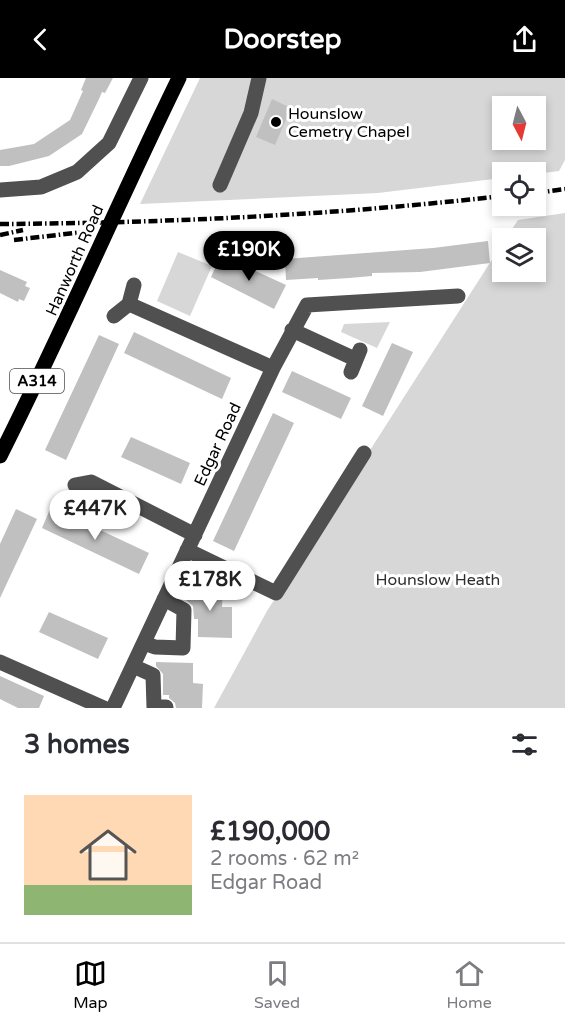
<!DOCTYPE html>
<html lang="en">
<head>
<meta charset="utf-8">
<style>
	:root { --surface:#fff; --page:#f2f2f3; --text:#2b2b33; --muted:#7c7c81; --line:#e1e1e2; --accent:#000 }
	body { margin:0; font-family:"Varela Round",sans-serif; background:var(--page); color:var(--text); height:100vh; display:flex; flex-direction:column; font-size:22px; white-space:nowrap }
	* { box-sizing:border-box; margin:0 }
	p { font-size:20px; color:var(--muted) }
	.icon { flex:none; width:33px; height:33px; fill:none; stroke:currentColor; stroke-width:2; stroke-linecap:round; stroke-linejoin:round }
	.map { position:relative; height:630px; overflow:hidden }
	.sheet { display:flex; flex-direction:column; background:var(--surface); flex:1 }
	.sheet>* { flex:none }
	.needle { width:39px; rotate:173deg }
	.buttons { position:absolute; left:492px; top:18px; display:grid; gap:12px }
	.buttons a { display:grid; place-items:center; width:54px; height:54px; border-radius:0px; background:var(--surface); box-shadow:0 3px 9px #0003; font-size:30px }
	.price { position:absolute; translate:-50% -51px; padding:0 14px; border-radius:21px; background:#fff; color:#222; font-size:20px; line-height:39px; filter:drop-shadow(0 2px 3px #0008) }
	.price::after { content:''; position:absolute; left:50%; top:36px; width:18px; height:14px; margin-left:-9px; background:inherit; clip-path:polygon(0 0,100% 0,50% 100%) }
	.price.current { background:var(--accent); color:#fff }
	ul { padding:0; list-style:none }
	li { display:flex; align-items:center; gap:18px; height:150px; padding:0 24px }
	li span { display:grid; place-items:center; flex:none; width:168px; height:120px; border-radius:0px; color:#555 }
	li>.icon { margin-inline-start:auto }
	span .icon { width:72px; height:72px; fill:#fffc; stroke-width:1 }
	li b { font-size:26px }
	h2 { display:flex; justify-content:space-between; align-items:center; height:72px; padding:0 24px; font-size:26px }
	header { display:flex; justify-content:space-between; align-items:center; height:78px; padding:0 24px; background:var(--accent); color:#fff; font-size:27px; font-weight:700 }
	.menu { display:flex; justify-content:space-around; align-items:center; height:84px; border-top:2px solid var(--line); background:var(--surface); font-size:16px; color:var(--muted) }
	.menu a { display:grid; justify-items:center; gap:3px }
	.menu .current { color:var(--accent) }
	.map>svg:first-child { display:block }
</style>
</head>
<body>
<header><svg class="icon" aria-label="back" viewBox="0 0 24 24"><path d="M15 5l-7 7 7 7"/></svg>Doorstep<svg class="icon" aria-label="share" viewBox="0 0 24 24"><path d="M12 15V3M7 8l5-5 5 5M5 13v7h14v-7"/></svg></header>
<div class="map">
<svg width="565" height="630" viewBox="0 0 565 630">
	<rect width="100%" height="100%" fill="#fff"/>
	<path fill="#d7d7d7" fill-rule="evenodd" d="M200 0H565V82L559 93 536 96V94H502V100L378 115 140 126ZM502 28H536V62H502Z
		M565 135V630H214L267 533 502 166V194H536V160H506L518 142Z
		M178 174 212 188 190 238 157 223Z
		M390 244 377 270 341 254 344 246Z"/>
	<path fill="#c0c0c0" d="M86 0H113L105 15 102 14 99 21 82 56 49 78 9 88H0V72L34 66 70 42 83 13 81 12Z
		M272 21 291 30 275 67 256 59Z
		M488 163 490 185 420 194 372 195V198L349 200 318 202V200L286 202 285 181 433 170Z
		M221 177 286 207 274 231 211 199Z
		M0 192 27 204 25 208 30 210 24 223 19 221 18 224 0 215Z
		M134 254 231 300 222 321 124 275Z
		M99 257 119 266 66 382 45 372Z
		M392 265 413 274 383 338 362 328Z
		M292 293 351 320 341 341 282 314Z
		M273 335 294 345 234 473 213 463Z
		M131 359 190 385 181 406 121 379Z
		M51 429 149 475 139 496 42 450Z
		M16 431 37 441 0 520V466Z
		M186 508 223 509 222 529H232V560L198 559V541H194L193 528 186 522Z
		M49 534 108 560 98 581 39 554Z
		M156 584 193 585V605L203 606 202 630H176L175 625 169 620V617H163V596L156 588Z
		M0 598 44 618 39 630H18L0 621Z"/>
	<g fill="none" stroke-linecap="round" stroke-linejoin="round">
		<path stroke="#505050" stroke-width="15" d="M220 107 251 35 259 0
			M0 112 41 109 77 94 109 65 141 0
			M129 226 273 290
			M114 238 129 226 134 207
			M292 252 355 281
			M351 294 360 272
			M75 407 91 404 195 457
			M187 472 276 515 364 375
			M144 565 155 569 183 570 184 532 164 521
			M0 584 104 630
			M133 588 153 597 154 629H166
			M113 630 273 290 307 227 458 218"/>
		<path stroke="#000" stroke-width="15" d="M0 378C63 253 118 125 179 0"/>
		<path stroke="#000" stroke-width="4.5" stroke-dasharray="9 3 1.5 3" stroke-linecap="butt" d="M536 115 565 111
			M0 146C168 145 335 137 502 118
			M0 157 23 152
			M14 162 92 153"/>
	</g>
	<circle fill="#000" stroke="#fff" stroke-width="2" cx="276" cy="44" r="6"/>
	<g text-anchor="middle" stroke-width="6" stroke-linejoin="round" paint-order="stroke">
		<rect fill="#fff" stroke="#4c4c4c" stroke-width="1.5" x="10" y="291" width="54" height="24" rx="4.5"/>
		<g font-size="15" font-weight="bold" fill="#000">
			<text x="37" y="308">A314</text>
		</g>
		<g font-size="16" fill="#000" stroke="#fff" text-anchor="start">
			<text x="288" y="41">Hounslow<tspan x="288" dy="18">Cemetry Chapel</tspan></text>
		</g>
		<g font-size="16" fill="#000" stroke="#fff">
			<text transform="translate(74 182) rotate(-66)" y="6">Hanworth Road</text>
			<text transform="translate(217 366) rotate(-65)" y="6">Edgar Road</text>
		</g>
		<g font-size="16" fill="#2e2e2e" stroke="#fff">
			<text x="438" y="507">Hounslow Heath</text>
		</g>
	</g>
</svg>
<div class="buttons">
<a><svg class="needle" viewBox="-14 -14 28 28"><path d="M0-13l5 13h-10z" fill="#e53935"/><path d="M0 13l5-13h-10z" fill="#7c7c81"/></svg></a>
<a><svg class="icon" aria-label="locate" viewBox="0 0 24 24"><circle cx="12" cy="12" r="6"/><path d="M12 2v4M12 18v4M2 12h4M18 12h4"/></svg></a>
<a><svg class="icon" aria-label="layers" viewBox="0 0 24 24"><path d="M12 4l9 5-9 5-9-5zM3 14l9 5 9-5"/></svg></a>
</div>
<b class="price current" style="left:249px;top:204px">£190K</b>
<b class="price" style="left:95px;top:463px">£447K</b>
<b class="price" style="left:210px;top:534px">£178K</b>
</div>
<section class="sheet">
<h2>3 homes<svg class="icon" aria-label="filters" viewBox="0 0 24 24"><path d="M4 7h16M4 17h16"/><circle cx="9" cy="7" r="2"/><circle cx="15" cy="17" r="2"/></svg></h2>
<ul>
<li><span style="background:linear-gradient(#ffd9b3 75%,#8fb573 0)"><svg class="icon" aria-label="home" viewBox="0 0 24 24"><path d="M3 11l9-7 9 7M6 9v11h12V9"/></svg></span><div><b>£190,000</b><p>2 rooms · 62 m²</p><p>Edgar Road</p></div></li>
</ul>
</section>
<nav class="menu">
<a class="current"><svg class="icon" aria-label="map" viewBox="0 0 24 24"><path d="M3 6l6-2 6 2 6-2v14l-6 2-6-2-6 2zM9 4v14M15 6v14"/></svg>Map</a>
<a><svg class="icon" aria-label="saved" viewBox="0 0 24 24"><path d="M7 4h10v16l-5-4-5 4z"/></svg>Saved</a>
<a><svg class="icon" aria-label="home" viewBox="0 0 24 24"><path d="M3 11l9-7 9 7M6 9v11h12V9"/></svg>Home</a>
</nav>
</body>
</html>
